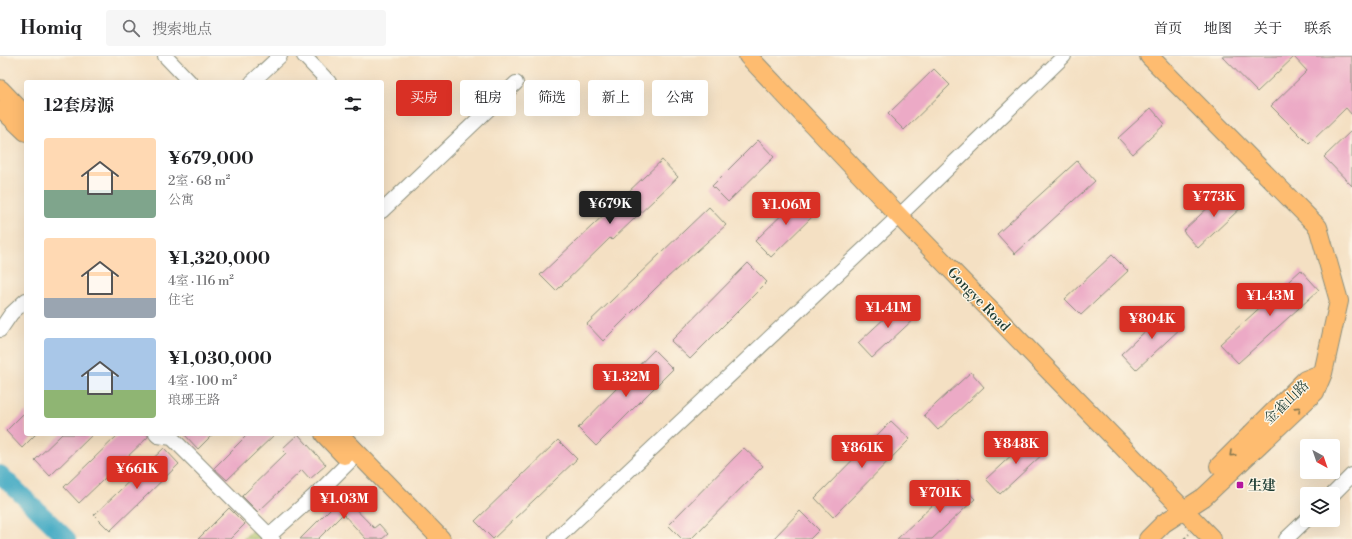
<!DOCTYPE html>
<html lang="zh">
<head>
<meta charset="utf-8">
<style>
	:root { --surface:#fff; --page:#f6f6f6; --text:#202124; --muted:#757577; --line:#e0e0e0; --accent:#d93025 }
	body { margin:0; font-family:"Libre Bodoni","Noto Serif SC",serif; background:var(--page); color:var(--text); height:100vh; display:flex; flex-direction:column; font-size:15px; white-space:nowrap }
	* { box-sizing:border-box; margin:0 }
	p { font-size:13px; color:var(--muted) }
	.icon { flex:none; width:22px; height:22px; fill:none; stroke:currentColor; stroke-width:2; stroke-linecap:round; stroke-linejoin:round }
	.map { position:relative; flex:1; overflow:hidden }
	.drawer { position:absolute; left:24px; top:24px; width:360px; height:356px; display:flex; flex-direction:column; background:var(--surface); border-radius:4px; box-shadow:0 4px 16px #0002 }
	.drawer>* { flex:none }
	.hud { position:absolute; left:396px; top:24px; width:380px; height:36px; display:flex; gap:8px }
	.needle { width:26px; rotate:140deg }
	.controls { position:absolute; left:1300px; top:383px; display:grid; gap:8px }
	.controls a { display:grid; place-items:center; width:40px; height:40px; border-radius:4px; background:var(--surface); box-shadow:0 4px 16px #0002; font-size:20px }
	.price { position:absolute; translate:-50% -34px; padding:0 9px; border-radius:4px; background:var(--accent); color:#fff; font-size:13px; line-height:26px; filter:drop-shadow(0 1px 2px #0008) }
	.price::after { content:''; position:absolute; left:50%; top:24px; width:12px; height:9px; margin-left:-6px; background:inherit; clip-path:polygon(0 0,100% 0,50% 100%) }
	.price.current { background:#222; color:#fff }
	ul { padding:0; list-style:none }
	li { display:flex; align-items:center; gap:12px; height:100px; padding:0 20px }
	li span { display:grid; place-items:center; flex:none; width:112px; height:80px; border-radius:4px; color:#555 }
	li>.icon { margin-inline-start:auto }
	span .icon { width:48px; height:48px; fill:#fffc; stroke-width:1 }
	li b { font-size:17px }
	h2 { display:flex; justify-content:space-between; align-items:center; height:48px; padding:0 20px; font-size:17px }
	.pill { padding:0 14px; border-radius:4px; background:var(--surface); box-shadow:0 4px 16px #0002; font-size:14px; line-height:36px }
	.pill.current { background:var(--accent); color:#fff }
	header { display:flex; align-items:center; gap:24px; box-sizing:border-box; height:56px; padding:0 20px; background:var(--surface); border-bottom:1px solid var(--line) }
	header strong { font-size:19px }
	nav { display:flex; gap:22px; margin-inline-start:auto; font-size:14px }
	.search { width:280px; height:36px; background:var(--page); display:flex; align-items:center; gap:10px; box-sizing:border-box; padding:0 14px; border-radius:4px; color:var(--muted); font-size:15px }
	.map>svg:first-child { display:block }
</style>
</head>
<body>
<header>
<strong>Homiq</strong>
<div class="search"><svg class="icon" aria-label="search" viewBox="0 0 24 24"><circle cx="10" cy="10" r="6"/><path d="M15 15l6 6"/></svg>搜索地点</div>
<nav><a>首页</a><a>地图</a><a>关于</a><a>联系</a></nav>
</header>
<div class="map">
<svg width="1352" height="483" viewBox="0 0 1352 483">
	<rect width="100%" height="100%" fill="#fcf5e5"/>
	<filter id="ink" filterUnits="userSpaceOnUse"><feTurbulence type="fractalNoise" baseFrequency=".025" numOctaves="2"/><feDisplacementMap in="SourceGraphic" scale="8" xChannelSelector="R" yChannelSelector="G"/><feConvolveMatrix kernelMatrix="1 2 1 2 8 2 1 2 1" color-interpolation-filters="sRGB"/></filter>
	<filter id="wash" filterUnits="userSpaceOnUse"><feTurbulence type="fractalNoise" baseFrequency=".012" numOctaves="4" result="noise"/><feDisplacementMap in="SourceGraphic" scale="16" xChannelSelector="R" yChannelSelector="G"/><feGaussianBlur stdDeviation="0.9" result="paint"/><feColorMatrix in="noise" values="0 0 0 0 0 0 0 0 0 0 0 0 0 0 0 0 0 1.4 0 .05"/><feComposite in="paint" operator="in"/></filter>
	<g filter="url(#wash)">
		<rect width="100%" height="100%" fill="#f4e0c3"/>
		<path fill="#abbf63" stroke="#657e4c" d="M253 473 263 483H243Z"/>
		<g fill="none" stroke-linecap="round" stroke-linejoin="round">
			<path stroke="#45abc4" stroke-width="18" d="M0 418 67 483"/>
		</g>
		<g id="blocks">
			<path fill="#ecaac6" d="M1222 0H1352V59L1346 52 1309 88 1271 50 1307 15 1294 1 1257 36Z
				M934 13 950 29 904 74 888 58Z
				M1151 52 1165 68 1133 98 1118 82Z
				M1352 74V130L1324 101Z
				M758 84 774 101 728 146 712 130Z
				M662 104 678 121 612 184 610 182 556 235 540 219Z
				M1077 105 1095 125 1015 198 997 178Z
				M1230 131 1245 148 1198 192 1183 175Z
				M801 140 817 156 771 201 755 185Z
				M709 151 726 169 658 230 603 285 587 268Z
				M1112 199 1128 215 1081 259 1065 243Z
				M748 207 767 226 690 303 671 285Z
				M1301 214 1319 234 1238 307 1220 288Z
				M904 244 918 259 872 302 858 287Z
				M1168 254 1183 270 1136 314 1121 298Z
				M654 294 673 313 596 390 578 372Z
				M971 316 984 331 938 374 924 359Z
				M26 355V378H36L22 392 6 375Z
				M891 365 910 383 833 461 815 442Z
				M62 378H93L50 420 35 404Z
				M119 378H148V381L79 447 64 431Z
				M184 378H213L198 393Z
				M248 378H275L227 424 214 412Z
				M298 378 326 409 310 423 302 414 258 456 242 440 286 397 282 393Z
				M1032 380 1046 395 1000 438 986 423Z
				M558 384 577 403 493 483 475 465Z
				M164 392 179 408 110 475 94 459Z
				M744 392 763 410 691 483H682L668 469Z
				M958 425 975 443 932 483H897Z
				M335 432 374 472 379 468 388 478 382 483H366L343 458 318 483H300L334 449 326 441Z
				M229 452 245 468 230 483H198Z
				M800 455 819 474 810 483H773Z"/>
		</g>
	</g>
	<g filter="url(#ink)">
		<use href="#blocks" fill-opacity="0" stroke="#8a8e7c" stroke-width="1"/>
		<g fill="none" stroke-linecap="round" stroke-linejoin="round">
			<g stroke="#8a8e7c" stroke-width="16">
				<path id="minor" d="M165 0 190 26
					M304 0 329 26
					M252 26 280 0
					M382 155 516 27
					M0 274 11 258 26 244
					M156 378 158 380 172 382 273 483
					M1333 438 1352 419
					M269 480 324 431 358 397
					M556 483 899 160 1064 0
					M1286 483 1307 463"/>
			</g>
			<g stroke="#8a8e7c" stroke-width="20">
				<path id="major" d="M748 0 899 160 1212 483
					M0 33 26 60
					M3 54 26 76
					M324 378 344 399
					M339 378 441 483
					M1219 410 1305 324 1323 317
					M1148 483 1164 467 1204 441 1315 336 1323 317 1339 245 1318 171 1149 0"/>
			</g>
			<path stroke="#8a8e7c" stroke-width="2" stroke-dasharray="3 3" stroke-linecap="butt" d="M1184 483 1189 478"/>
			<use href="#minor" stroke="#fff" stroke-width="14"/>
			<use href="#major" stroke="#febc70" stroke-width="18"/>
		</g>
		<defs><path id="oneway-chevron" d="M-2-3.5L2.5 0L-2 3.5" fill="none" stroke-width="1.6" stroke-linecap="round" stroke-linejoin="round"/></defs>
		<g stroke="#83764f">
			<use href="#oneway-chevron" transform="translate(1298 353) rotate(-44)"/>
			<use href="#oneway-chevron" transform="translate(1232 398) rotate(136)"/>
		</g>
	</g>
	<rect fill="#b5179e" stroke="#fcf5e5" stroke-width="1.5" x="1236" y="425" width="8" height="8" rx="2"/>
	<g text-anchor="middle" stroke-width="3" stroke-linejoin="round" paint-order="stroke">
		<g font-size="14" fill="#1f3d34" stroke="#fcf5e5">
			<text transform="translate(979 243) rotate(46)" y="5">Gongye Road</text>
			<text transform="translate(1286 346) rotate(-44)" y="5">金雀山路</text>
		</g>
		<g font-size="14" font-weight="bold" fill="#1f3d34" stroke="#fcf5e5" text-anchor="start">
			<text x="1248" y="434">生建</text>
		</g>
	</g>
</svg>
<div class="controls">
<a><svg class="needle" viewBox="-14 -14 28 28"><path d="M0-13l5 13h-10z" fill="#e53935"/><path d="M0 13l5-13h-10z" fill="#757577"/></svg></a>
<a><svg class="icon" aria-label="layers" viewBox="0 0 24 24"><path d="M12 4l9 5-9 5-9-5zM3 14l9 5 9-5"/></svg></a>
</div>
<b class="price" style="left:1214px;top:162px">¥773K</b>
<b class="price current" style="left:610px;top:169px">¥679K</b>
<b class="price" style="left:786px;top:170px">¥1.06M</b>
<b class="price" style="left:1270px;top:261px">¥1.43M</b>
<b class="price" style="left:888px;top:273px">¥1.41M</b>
<b class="price" style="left:1152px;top:284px">¥804K</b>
<b class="price" style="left:626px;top:342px">¥1.32M</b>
<b class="price" style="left:1016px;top:409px">¥848K</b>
<b class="price" style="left:862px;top:413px">¥861K</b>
<b class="price" style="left:137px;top:434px">¥661K</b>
<b class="price" style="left:940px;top:458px">¥701K</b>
<b class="price" style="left:344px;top:464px">¥1.03M</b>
<div class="hud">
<a class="pill current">买房</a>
<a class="pill">租房</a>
<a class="pill">筛选</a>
<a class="pill">新上</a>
<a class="pill">公寓</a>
</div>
<section class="drawer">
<h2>12套房源<svg class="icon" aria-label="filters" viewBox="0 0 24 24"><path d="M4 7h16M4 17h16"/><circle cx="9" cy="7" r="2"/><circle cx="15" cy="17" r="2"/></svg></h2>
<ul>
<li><span style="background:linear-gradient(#ffd9b3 65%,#7fa58c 0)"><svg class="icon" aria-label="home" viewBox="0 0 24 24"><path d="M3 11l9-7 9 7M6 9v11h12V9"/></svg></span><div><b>¥679,000</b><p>2室 · 68 m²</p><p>公寓</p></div></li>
<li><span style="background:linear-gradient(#ffd9b3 75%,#9aa5b1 0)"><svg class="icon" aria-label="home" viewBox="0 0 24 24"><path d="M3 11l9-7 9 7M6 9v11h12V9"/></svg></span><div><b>¥1,320,000</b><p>4室 · 116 m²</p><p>住宅</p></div></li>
<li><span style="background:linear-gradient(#a9c7e8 65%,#8fb573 0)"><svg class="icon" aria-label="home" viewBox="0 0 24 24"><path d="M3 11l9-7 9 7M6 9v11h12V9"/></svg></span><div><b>¥1,030,000</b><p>4室 · 100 m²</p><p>琅琊王路</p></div></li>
</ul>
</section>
</div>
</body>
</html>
